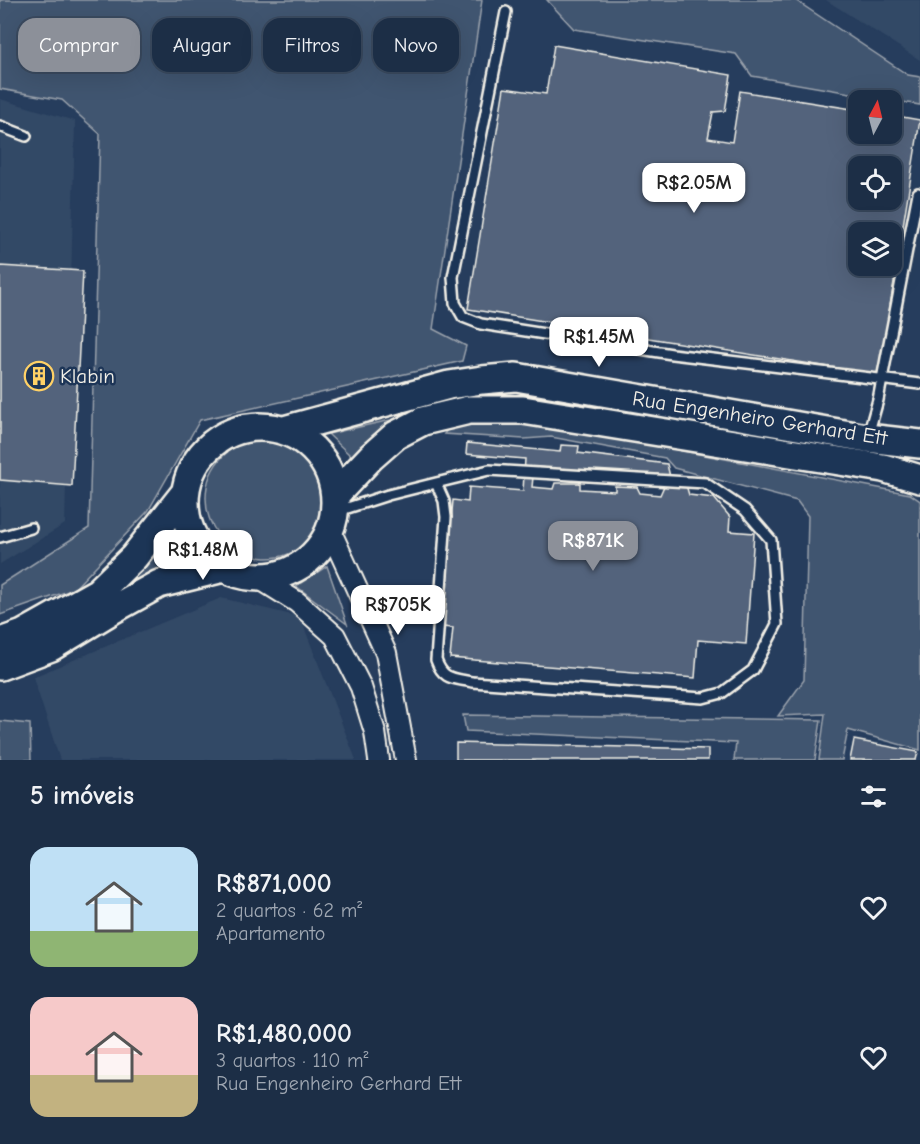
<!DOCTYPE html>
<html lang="pt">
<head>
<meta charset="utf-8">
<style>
	:root { --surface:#1c2e46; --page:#25364d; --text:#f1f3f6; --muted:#a0a8b3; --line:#3a4a5f; --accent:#8c9099 }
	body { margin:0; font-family:"Comic Neue",sans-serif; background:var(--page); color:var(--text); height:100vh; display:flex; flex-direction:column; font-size:22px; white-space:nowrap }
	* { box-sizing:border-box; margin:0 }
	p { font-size:20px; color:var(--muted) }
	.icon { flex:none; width:33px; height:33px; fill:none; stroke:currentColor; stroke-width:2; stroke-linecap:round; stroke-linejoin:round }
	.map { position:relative; height:760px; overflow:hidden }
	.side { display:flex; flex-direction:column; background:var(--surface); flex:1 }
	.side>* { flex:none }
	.hud { position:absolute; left:18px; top:18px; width:600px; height:54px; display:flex; gap:12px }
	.needle { width:39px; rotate:7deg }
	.tools { position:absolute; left:848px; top:90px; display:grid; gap:12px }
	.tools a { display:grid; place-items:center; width:54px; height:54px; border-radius:12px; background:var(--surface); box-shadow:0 6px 24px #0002,0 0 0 2px var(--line); font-size:30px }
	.price { position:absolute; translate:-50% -51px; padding:0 14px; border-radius:12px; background:#fff; color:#222; font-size:20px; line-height:39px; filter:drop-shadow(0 2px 3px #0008) }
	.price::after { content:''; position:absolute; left:50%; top:36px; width:18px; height:14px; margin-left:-9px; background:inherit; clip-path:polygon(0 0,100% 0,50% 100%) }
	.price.selected { background:var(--accent); color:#fff }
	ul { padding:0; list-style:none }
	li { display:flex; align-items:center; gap:18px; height:150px; padding:0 30px }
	li span { display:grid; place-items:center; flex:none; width:168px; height:120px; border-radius:18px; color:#555 }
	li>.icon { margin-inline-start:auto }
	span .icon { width:72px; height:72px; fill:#fffc; stroke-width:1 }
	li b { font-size:26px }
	h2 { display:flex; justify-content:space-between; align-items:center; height:72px; padding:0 30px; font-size:26px }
	.pill { padding:0 21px; border-radius:18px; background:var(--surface); box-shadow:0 6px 24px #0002,0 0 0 2px var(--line); font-size:21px; line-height:54px }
	.pill.selected { background:var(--accent); color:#fff }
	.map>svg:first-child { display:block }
</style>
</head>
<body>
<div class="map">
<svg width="920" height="760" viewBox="0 0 920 760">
	<rect width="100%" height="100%" fill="#263d5d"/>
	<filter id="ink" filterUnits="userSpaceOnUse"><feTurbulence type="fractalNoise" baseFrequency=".0167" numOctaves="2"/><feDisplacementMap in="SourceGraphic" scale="12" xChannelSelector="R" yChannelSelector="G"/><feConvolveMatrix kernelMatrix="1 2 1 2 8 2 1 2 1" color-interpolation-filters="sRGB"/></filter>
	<g filter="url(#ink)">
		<path fill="#334966" d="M826 0H920V60Z
			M0 99 75 121 65 524 0 564Z
			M221 598 300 617 356 760H60L33 677Z"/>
		<path fill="#40546f" stroke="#9aa2ac" stroke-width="1.5" d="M0 0H482L433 329 466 346 462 361 200 420 148 511 74 589 0 615V585L89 528 100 134 62 100 0 89Z
			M547 0H795L908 75 920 77V105L752 76 736 54 574 29Z
			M395 419 351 456 328 434Z
			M525 421 910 494 920 501V750L848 730 842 760H819L825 714 778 716 804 680 808 516 797 501 674 468 665 458 551 437 524 439 444 434 452 424Z
			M206 498a60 60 0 1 1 120 0a60 60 0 1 1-120 0Z
			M172 528 199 565 124 582Z
			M327 566 347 624 296 586Z
			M463 715 821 720 815 760H734L736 743 466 731Z
			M0 721 30 724 31 760H0Z"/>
		<path fill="#52647b" stroke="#f4f1e8" stroke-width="1.5" fill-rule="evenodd" d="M554 45 731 75 725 111 713 112 708 138 732 142 740 91 858 110V134H891V115L920 120 879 375 468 309 504 88 546 94ZM858 166H891V200H858ZM858 232H891V266H858Z
			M0 266 83 271 72 486 0 480Z
			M467 443 560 452 561 445 579 446 578 453 667 464 670 477 534 467 532 487 553 489 555 483H580V489L615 491V486L637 487 640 493 660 495 664 486 686 485 689 495 714 498 730 517 729 531 754 533 746 644 698 640 695 678 450 658 453 628 442 627 453 500 468 502 469 487 523 491 525 459 466 454Z
			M854 740 918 752 916 760H850Z
			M456 743 708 749V760H456Z"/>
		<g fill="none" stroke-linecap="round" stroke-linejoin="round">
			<g stroke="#f4f1e8" stroke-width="14">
				<path id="lane" d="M506 12 453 277 455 303 463 317 481 324 672 354 920 384
					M0 126 26 136
					M868 435 878 400 918 193
					M335 512 388 495 436 483 444 501 446 517 436 660C443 680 453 678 472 682L703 698 722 693 753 670 777 624 771 540 745 510 705 483 489 470 436 483
					M0 537 31 528"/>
			</g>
			<g stroke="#f4f1e8" stroke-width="24">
				<path id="street" d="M330 530 386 653 406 760
					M257 577 297 602 335 636 361 687 375 732 379 760"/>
			</g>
			<g stroke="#f4f1e8" stroke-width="32">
				<path id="secondary" d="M185 502a75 75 0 1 1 150 0a75 75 0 1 1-150 0Z
					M284 430 449 385 482 380 516 377 867 438 920 444
					M335 495 371 457 396 435 423 421 469 410H523L883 468 920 479
					M0 642 23 634 98 592 134 557 184 494
					M0 666 51 647 112 610 159 584 224 568"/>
			</g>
			<use href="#lane" stroke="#1d3557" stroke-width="9"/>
			<use href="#street" stroke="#1d3557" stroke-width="20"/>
			<use href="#secondary" stroke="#1d3557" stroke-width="27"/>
		</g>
	</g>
	<defs>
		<g id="building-ring" transform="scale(1.5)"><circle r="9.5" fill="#1d3557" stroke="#ffd166" stroke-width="1.5"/><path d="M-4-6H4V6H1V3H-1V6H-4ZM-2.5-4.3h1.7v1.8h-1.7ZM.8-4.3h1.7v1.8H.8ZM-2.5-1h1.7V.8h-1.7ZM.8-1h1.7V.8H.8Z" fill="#ffd166"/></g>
	</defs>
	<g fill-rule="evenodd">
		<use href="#building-ring" x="39" y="376"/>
	</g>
	<g text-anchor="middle" stroke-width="5" stroke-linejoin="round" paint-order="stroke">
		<g font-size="21" fill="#f4f1e8" stroke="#1d3557" text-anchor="start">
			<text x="60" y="383">Klabin</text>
		</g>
		<g font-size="21" fill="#f4f1e8" stroke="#1d3557">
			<text transform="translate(760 418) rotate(9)" y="7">Rua Engenheiro Gerhard Ett</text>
		</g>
	</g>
</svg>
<div class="tools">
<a><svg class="needle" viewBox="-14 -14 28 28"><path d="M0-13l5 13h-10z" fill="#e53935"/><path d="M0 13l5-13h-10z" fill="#a0a8b3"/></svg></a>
<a><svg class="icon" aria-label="locate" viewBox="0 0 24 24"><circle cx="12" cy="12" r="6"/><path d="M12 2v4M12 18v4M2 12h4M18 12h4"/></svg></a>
<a><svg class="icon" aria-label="layers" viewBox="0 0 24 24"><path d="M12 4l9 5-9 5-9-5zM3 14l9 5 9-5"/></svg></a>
</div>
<b class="price" style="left:694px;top:214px">R$2.05M</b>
<b class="price" style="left:599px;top:368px">R$1.45M</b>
<b class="price selected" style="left:593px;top:572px">R$871K</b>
<b class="price" style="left:203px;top:581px">R$1.48M</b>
<b class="price" style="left:398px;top:636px">R$705K</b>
<div class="hud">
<a class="pill selected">Comprar</a>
<a class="pill">Alugar</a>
<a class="pill">Filtros</a>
<a class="pill">Novo</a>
</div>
</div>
<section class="side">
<h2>5 imóveis<svg class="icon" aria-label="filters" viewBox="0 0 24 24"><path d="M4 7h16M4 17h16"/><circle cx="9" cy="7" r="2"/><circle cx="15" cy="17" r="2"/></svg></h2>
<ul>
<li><span style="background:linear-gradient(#bfe0f5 70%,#8fb573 0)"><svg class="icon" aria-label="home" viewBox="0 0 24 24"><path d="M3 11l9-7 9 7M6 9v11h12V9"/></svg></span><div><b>R$871,000</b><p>2 quartos · 62 m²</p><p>Apartamento</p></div><svg class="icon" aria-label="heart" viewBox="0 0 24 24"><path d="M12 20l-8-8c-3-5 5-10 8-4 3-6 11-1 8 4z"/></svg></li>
<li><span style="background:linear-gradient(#f6c9c9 65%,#c2b280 0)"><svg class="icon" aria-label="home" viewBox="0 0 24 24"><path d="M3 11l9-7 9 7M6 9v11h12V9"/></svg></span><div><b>R$1,480,000</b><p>3 quartos · 110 m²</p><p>Rua Engenheiro Gerhard Ett</p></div><svg class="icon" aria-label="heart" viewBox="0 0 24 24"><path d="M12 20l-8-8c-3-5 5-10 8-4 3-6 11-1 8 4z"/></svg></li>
</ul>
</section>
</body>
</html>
